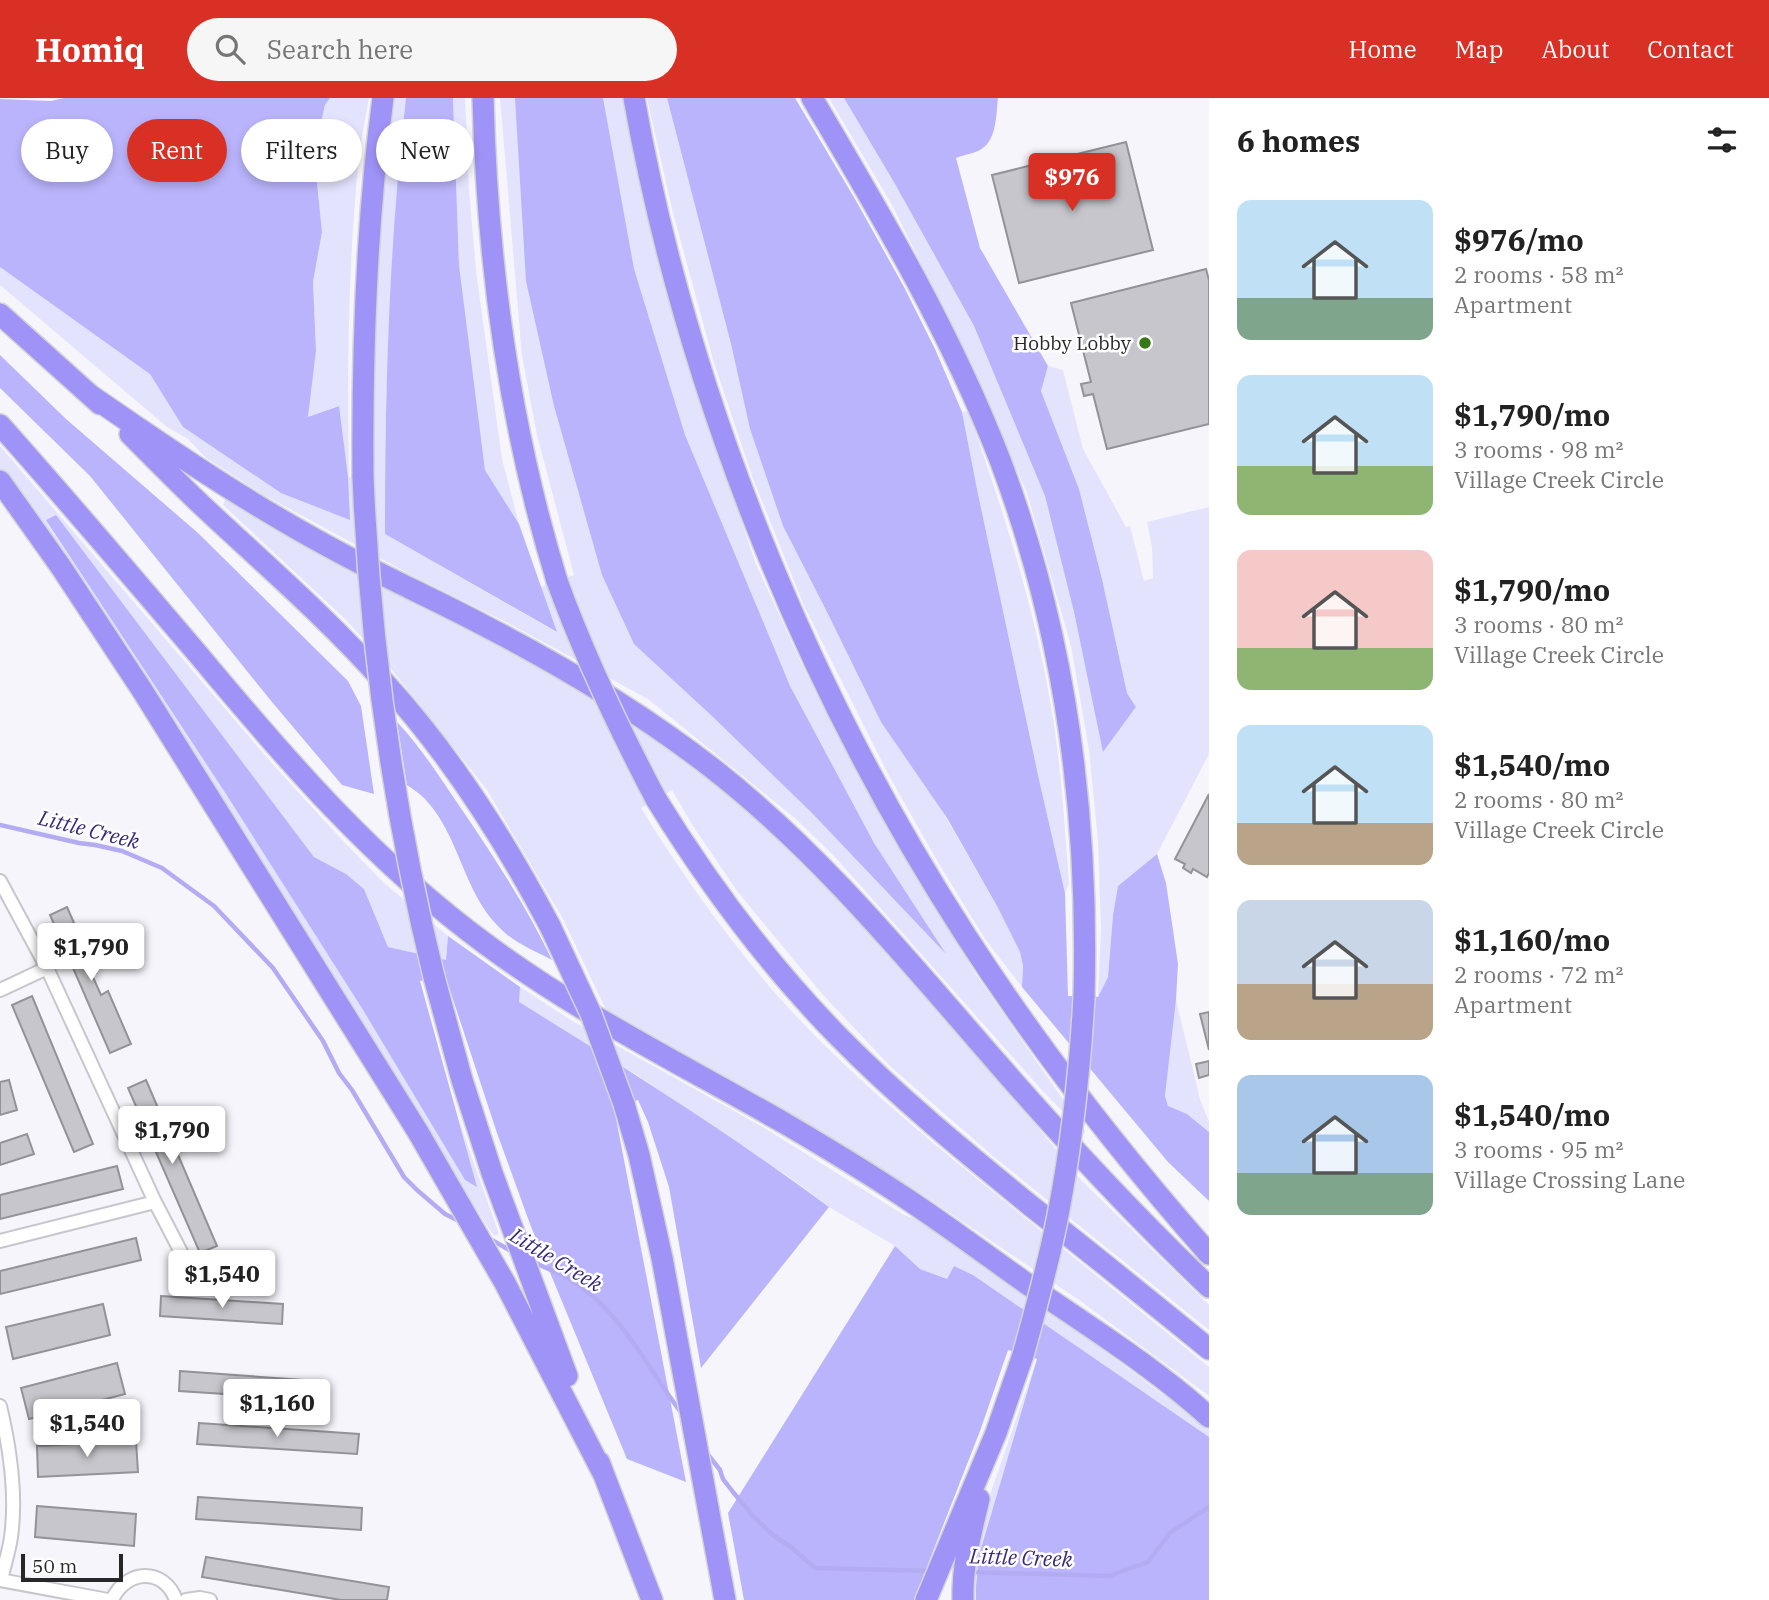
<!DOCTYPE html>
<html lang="en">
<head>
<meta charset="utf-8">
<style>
	:root { --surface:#fff; --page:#f6f6f6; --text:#222; --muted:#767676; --accent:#d93025 }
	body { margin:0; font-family:"IBM Plex Serif",serif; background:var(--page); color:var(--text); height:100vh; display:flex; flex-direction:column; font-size:26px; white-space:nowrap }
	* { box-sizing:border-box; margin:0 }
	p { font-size:23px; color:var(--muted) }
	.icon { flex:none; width:38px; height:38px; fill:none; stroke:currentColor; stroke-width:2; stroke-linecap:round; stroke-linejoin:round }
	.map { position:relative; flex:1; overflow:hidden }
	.sheet { display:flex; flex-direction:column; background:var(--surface); width:560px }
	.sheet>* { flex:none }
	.banner { position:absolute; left:21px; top:21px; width:665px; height:63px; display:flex; gap:14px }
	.scale { position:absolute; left:21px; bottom:18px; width:102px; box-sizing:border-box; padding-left:7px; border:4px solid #272729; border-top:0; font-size:19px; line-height:24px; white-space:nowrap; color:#272729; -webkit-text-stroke:5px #fff; paint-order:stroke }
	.price { position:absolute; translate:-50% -60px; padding:0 16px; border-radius:7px; background:#fff; color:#222; font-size:23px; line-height:46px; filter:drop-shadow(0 2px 4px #0008) }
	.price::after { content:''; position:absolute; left:50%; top:42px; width:21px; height:16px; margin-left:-10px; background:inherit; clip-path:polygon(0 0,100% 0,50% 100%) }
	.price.current { background:var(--accent); color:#fff }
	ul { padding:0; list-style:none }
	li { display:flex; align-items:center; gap:21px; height:175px; padding:0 28px }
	li span { display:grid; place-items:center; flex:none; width:196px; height:140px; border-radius:14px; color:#555 }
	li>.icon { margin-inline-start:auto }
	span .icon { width:84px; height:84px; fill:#fffc; stroke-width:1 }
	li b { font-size:30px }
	h2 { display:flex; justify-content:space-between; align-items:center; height:84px; padding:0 28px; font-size:30px }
	.chip { padding:0 24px; border-radius:32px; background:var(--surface); box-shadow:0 4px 10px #0003; font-size:24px; line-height:63px }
	.chip.current { background:var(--accent); color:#fff }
	header { display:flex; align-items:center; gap:42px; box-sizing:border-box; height:98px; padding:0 35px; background:var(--accent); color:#fff }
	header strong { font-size:33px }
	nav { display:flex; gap:38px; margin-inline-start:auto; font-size:24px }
	.search { width:490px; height:63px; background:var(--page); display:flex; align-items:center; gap:18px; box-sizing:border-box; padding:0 24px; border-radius:38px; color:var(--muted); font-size:26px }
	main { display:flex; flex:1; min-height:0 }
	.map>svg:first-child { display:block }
</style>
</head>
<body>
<header>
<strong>Homiq</strong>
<div class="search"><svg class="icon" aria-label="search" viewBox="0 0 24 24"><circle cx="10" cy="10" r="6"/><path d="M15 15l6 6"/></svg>Search here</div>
<nav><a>Home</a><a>Map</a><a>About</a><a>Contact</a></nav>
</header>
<main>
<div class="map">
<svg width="1209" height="1502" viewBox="0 0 1209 1502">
	<rect width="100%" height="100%" fill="#f6f5fc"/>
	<path fill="#e4e3fe" d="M330 0H369C365 23 360 46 358 69 348 172 347 275 349 379L374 378V321L377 149 392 0H406C390 145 385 290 385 436L556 534 540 489 574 477 537 337 522 258 500 0H624L654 143 680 239 755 464 800 562 843 647 891 736 975 875 1085 1033 1084 1036 1041 991 835 759 797 722 648 601 508 525 413 478 264 397 206 360 188 341 167 329 0 187V169L151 276 183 329 281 395 338 308 308 319 316 253 313 184 322 134 314 55 325 7Z
		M453 0H465L469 91 476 173 502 361 519 426 485 372 459 167Z
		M647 0H667L731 246 750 331 783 428 827 514 997 808 1020 854 1023 868 1022 889 985 841 939 766 888 676 804 508 752 378 714 265 672 111Z
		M829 0H844L895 86 974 228 1045 398 1074 514 1104 653 1136 609 1127 595 1102 481 1079 391 1041 293 1048 268 1063 272 1083 351 1126 429 1130 428 1144 483 1153 480 1152 449 1147 424 1209 409V656L1157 756 1118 788 1113 817 1108 879 1098 899 1101 830 1098 743 1089 652 1071 548 1027 395 954 232 892 107Z
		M968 313C1004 415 1038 519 1054 627 1062 680 1065 733 1069 786L1065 795 1040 686 978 396 962 314Z
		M0 348 276 670 343 743 384 785 448 838 446 863 388 849 364 791 346 776 314 759 56 417 47 422 226 696 363 912 465 1082 476 1088 458 1020 499 1136 495 1138 491 1134 39 422 0 370Z
		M226 400 536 566 640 628 734 699 845 805 1022 1010 1082 1083 1209 1207V1232L994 1059 891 969 823 897 737 793 693 728 672 692 641 710C681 775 725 837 775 895 844 973 926 1040 1007 1105 1074 1160 1142 1214 1209 1269V1298L1079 1202 917 1093 736 986 607 914 563 821 487 692 392 572 345 521 223 407Z
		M520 889 569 921 761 1028 904 1117 918 1122 1106 1254 1209 1331V1339L973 1177 954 1168 947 1181 920 1171 895 1148 829 1109 795 1083 638 978 518 904Z
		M1176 902 1200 1001 1209 1024V1034L1187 1016 1168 1008 1165 998Z
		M1037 1261 979 1457 976 1488V1502H968L984 1414Z"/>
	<path fill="#bab4fc" d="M64 0H330L325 7 314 55 322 134 313 184 316 253 308 319 339 308 348 379 350 422 281 395 183 329 150 276 0 169V1L51 3Z
		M406 0H453L459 167 485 372 519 426 557 534 385 436C385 290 389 145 406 0Z
		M515 0H603L634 171 685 337 790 588 874 745 946 856 812 715 712 618 634 546 602 477 554 308 526 183Z
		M667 0H795L855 101 904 189 935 251 962 314 978 396 1040 686 1065 795 1068 898 1098 899 1108 879 1113 817 1118 788 1157 756 1166 785 1178 866 1176 902 1165 998 1168 1008 1187 1016 1209 1034V1103L1168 1064 1022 889 1023 868 1020 854 997 808 947 720 881 624 827 514 783 428 750 331 731 246Z
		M844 0H998C996 17 997 45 978 53 971 56 963 57 956 60L980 150 1048 268 1041 293 1079 391 1102 481 1127 595 1136 609 1103 654 1074 514 1045 398 974 228 895 86Z
		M0 257 66 321 198 435 348 583 361 608 374 696 342 687 272 604 90 378 0 290Z
		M56 417 314 759 346 776 364 791 388 849 446 862 448 838 520 889 519 904C624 969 729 1035 829 1109L701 1270 669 1089 648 1024 638 1002 614 1010 686 1384 627 1361 530 1126 497 1035 445 877 420 883 477 1089 465 1082 363 912 226 696 46 422Z
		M397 624C420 648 439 678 458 706 492 756 526 807 552 862 533 852 512 844 497 827 463 792 459 736 424 700 419 695 413 691 407 687Z
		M895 1148 920 1171 947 1181 954 1168 973 1177 1209 1339V1502H976V1488L979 1457 1037 1261 1008 1252 980 1333 914 1502H744L728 1415Z"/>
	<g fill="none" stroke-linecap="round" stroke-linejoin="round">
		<path stroke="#b3acf3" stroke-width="4.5" d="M0 727 79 745 95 747 122 753 162 770 214 808 273 870 323 943 339 975 352 992 404 1079 417 1092 445 1116 459 1123
			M490 1141 513 1154
			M534 1164C545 1170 557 1174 568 1180 619 1209 649 1273 683 1317
			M706 1354 720 1372 723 1381 733 1394 753 1418 774 1438 791 1449 815 1470 933 1473
			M969 1474 1109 1478 1148 1464 1170 1435 1209 1409"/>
	</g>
	<path fill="#c6c6cc" stroke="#929298" stroke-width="2" d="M1126 44 1153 152 1019 185 992 77Z
		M1206 171 1209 182V326L1107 351 1093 296 1084 298 1081 286 1091 284 1071 205Z
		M1209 696V775L1207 779 1193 771 1191 775 1183 770 1185 766 1175 761Z
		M67 809 96 875 92 877 101 897 108 893 131 946 110 955 50 817Z
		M32 898 93 1046 74 1054 12 907Z
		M1209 914V952L1200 916Z
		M1209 963V977L1199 980 1196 966Z
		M9 982 17 1012 0 1017V984Z
		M146 982 217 1148 200 1155 128 990Z
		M27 1036 34 1056 0 1067V1045Z
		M117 1068 123 1091 0 1121V1097Z
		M136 1140 141 1162 0 1196V1173Z
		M161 1198 283 1206 282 1226 160 1218Z
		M103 1206 110 1237 13 1261 6 1229Z
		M117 1265 125 1296 29 1321 21 1290Z
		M180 1273 303 1282 302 1301 179 1293Z
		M199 1325 359 1336 357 1356 197 1346Z
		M136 1343 138 1374 38 1379 37 1348Z
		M198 1399 362 1410 361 1432 196 1421Z
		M37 1408 136 1416 134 1448 35 1439Z
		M206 1459 389 1489 387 1502H341L202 1479Z"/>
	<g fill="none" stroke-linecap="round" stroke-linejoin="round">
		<g stroke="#c6c6cc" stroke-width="16">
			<path id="street" d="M0 783 47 870 155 1104 181 1154
				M0 892 47 870
				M0 1143 155 1104
				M0 1308C10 1350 17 1396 11 1439 9 1454 4 1468 1 1482
				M0 1482 108 1502
				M112 1502C126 1471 164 1469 176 1502
				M186 1502 200 1500 210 1502"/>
		</g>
		<g stroke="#d4d4d4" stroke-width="24">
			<path id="highway" d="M483 0C487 163 509 327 557 483
				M634 0C686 292 805 589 966 838 1039 951 1121 1056 1209 1156
				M812 0C881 117 951 235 1000 362 1065 534 1089 716 1084 899
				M0 216 100 306
				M90 297C174 355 258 412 348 459 393 483 440 504 485 528 564 569 641 615 712 670 822 756 909 864 999 967 1066 1044 1136 1119 1209 1189
				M0 327C67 402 132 479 197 555 286 662 374 764 487 847 580 916 685 968 786 1026 827 1050 868 1075 907 1101 949 1129 989 1159 1030 1188 1091 1230 1154 1269 1209 1319
				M130 336C156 362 182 389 209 414 269 470 330 523 384 584 451 657 504 741 550 828
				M363 379C362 252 366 126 383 0
				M0 383 61 469 142 592 418 1034 505 1185 604 1377
				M656 701C709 787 769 868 840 940 900 1001 965 1054 1031 1108 1091 1155 1150 1203 1209 1251
				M434 879 462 982 492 1075 567 1278
				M624 1006 639 1057 662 1160 725 1502
				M599 1364 652 1502
				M926 1502 996 1335 1023 1257
				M963 1502C962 1467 971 1435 979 1401"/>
		</g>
		<use href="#street" stroke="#fff" stroke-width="12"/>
		<use href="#highway" stroke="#a093f8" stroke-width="21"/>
		<g stroke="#d4d4d4" stroke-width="24" stroke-linecap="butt">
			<path id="highway-bridge" d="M363 379C370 550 393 712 434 879
				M557 483C585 560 618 629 656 701
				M550 828 591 916 624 1006
				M1023 1257C1036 1210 1049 1164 1058 1117 1072 1044 1080 972 1084 899"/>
		</g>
		<use href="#highway-bridge" stroke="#a093f8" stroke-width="21"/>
	</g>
	<circle fill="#367716" stroke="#fff" stroke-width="2.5" cx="1145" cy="245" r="7"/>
	<g text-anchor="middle" stroke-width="5" stroke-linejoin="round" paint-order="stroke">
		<g font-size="19" fill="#272729" stroke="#fff" text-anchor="end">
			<text x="1131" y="252">Hobby Lobby</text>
		</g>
		<g font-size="21" font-style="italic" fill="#392878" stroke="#fff">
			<text transform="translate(89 732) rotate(14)" y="7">Little Creek</text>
			<text transform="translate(556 1162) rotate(31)" y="7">Little Creek</text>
			<text transform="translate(1021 1460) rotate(2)" y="7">Little Creek</text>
		</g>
	</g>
</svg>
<div class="scale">50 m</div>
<b class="price current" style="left:1072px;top:115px">$976</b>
<b class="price" style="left:91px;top:885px">$1,790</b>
<b class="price" style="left:172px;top:1068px">$1,790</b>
<b class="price" style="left:222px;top:1212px">$1,540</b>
<b class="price" style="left:277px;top:1341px">$1,160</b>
<b class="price" style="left:87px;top:1361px">$1,540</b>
<div class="banner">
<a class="chip">Buy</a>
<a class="chip current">Rent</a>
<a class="chip">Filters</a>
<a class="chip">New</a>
</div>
</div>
<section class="sheet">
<h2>6 homes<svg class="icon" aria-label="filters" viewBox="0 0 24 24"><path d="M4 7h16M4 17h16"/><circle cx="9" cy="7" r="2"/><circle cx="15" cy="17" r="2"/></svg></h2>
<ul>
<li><span style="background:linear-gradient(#bfe0f5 70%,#7fa58c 0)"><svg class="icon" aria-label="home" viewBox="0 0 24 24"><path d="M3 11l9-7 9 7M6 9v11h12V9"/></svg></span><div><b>$976/mo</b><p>2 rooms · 58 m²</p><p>Apartment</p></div></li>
<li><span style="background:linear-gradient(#bfe0f5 65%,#8fb573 0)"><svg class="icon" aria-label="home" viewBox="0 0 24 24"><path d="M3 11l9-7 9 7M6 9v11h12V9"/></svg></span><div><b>$1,790/mo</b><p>3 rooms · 98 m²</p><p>Village Creek Circle</p></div></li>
<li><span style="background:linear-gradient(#f6c9c9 70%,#8fb573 0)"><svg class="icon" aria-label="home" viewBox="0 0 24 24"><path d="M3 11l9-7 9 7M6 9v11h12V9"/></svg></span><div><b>$1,790/mo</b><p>3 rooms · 80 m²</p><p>Village Creek Circle</p></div></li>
<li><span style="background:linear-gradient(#bfe0f5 70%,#b9a48a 0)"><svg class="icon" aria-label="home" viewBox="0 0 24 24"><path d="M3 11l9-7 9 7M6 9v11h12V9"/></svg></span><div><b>$1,540/mo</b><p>2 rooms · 80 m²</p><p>Village Creek Circle</p></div></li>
<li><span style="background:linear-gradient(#c9d6e8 60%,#b9a48a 0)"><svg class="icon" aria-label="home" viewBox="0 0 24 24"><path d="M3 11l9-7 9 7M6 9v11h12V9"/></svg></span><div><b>$1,160/mo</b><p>2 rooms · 72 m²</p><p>Apartment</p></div></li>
<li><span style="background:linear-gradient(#a9c7e8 70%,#7fa58c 0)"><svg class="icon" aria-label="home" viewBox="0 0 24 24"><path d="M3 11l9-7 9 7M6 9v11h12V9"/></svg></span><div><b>$1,540/mo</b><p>3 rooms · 95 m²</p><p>Village Crossing Lane</p></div></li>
</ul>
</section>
</main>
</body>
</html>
